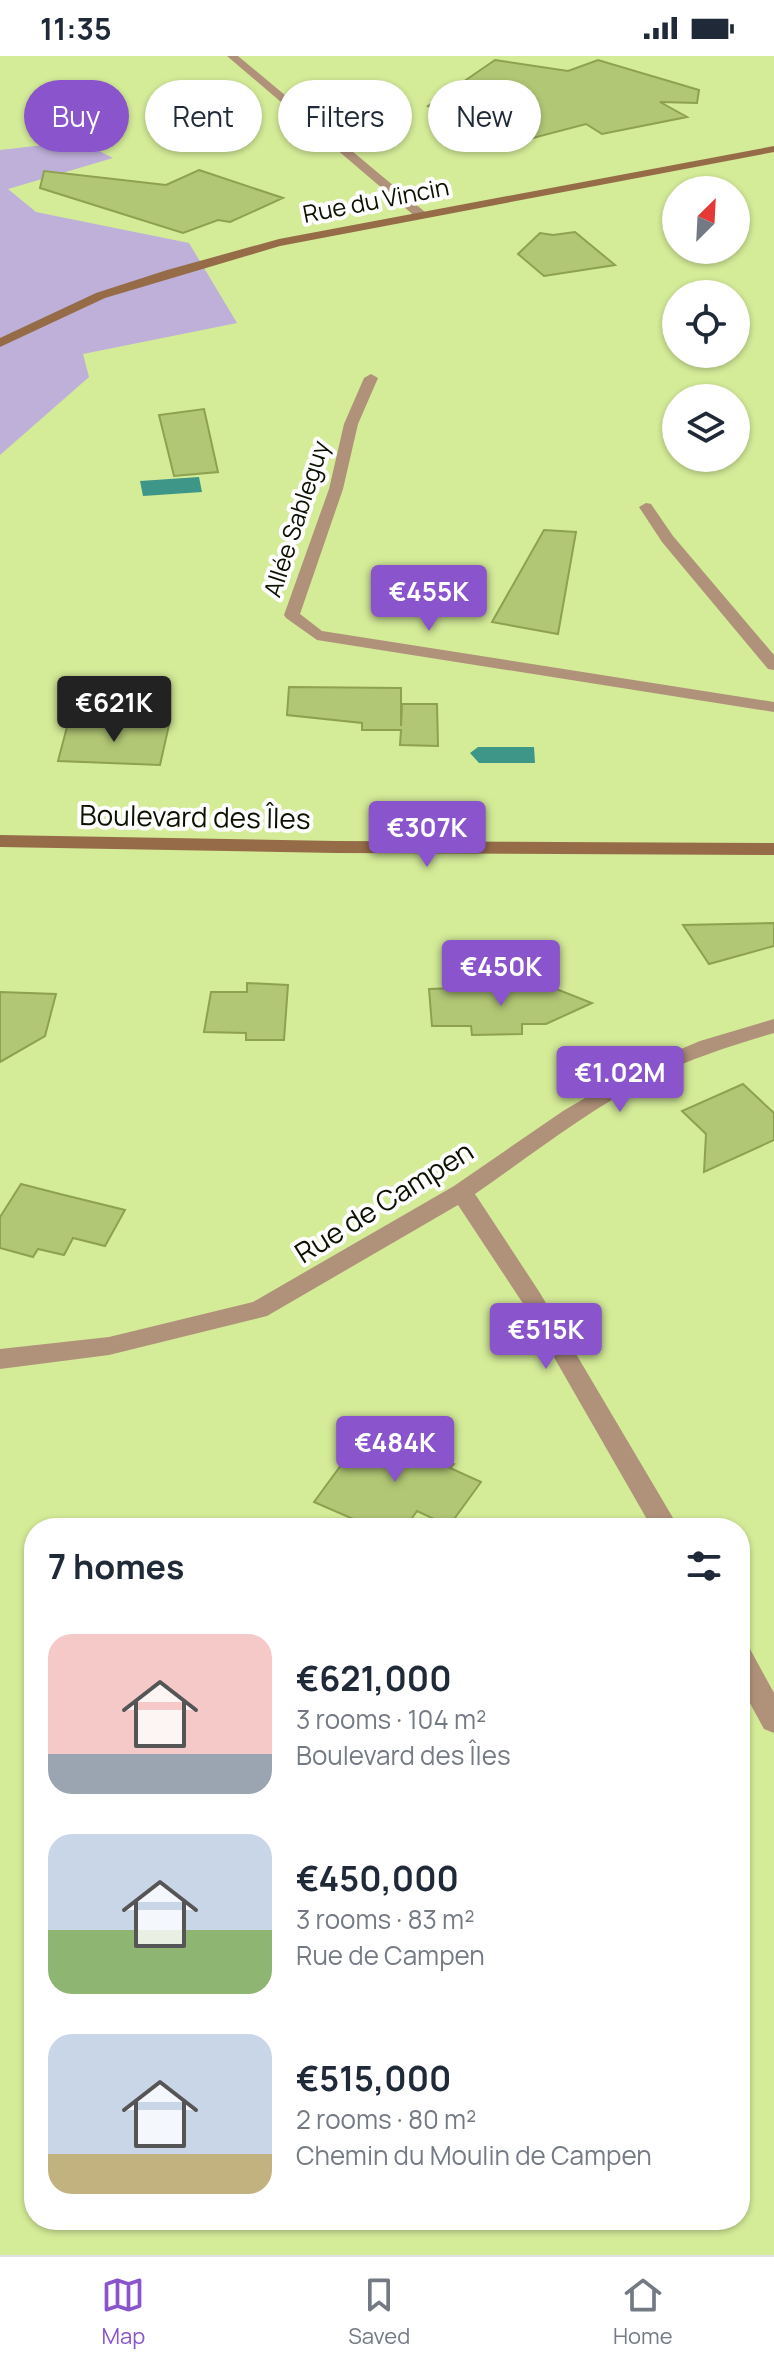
<!DOCTYPE html>
<html lang="en">
<head>
<meta charset="utf-8">
<style>
	:root { --surface:#fff; --page:#f6f6f7; --text:#1f2937; --muted:#747a83; --line:#e0e1e3; --accent:#8954cc }
	body { margin:0; font-family:Manrope,sans-serif; background:var(--page); color:var(--text); height:100vh; display:flex; flex-direction:column; font-size:30px; white-space:nowrap }
	* { box-sizing:border-box; margin:0 }
	p { font-size:26px; color:var(--muted) }
	.icon { flex:none; width:44px; height:44px; fill:none; stroke:currentColor; stroke-width:2; stroke-linecap:round; stroke-linejoin:round }
	.map { position:relative; flex:1; overflow:hidden }
	.side { position:absolute; left:24px; top:1462px; width:726px; height:712px; display:flex; flex-direction:column; background:var(--surface); border-radius:32px; box-shadow:0 2px 6px #0004 }
	.side>* { flex:none }
	.banner { position:absolute; left:24px; top:24px; width:726px; height:72px; display:flex; gap:16px }
	.needle { width:52px; rotate:24deg }
	.buttons { position:absolute; left:662px; top:120px; display:grid; gap:16px }
	.buttons a { display:grid; place-items:center; width:88px; height:88px; border-radius:50%; background:var(--surface); box-shadow:0 2px 6px #0004; font-size:40px }
	.price { position:absolute; translate:-50% -68px; padding:0 18px; border-radius:8px; background:var(--accent); color:#fff; font-size:26px; line-height:52px; filter:drop-shadow(0 2px 4px #0008) }
	.price::after { content:''; position:absolute; left:50%; top:48px; width:24px; height:18px; margin-left:-12px; background:inherit; clip-path:polygon(0 0,100% 0,50% 100%) }
	.price.current { background:#222; color:#fff }
	ul { padding:0; list-style:none }
	li { display:flex; align-items:center; gap:24px; height:200px; padding:0 24px }
	li span { display:grid; place-items:center; flex:none; width:224px; height:160px; border-radius:24px; color:#555 }
	li>.icon { margin-inline-start:auto }
	span .icon { width:96px; height:96px; fill:#fffc; stroke-width:1 }
	li b { font-size:34px }
	h2 { display:flex; justify-content:space-between; align-items:center; height:96px; padding:0 24px; font-size:34px }
	.chip { padding:0 28px; border-radius:36px; background:var(--surface); box-shadow:0 2px 6px #0004; font-size:28px; line-height:72px }
	.chip.current { background:var(--accent); color:#fff }
	.status { display:flex; justify-content:space-between; align-items:center; height:56px; padding:0 40px; background:var(--surface); direction:ltr }
	.status svg { height:22px; fill:currentColor }
	.menu { display:flex; justify-content:space-around; align-items:center; height:112px; border-top:2px solid var(--line); background:var(--surface); font-size:22px; color:var(--muted) }
	.menu a { display:grid; justify-items:center; gap:4px }
	.menu .current { color:var(--accent) }
	.map>svg:first-child { display:block }
</style>
</head>
<body>
<div class="status"><b>11:35</b><svg viewBox="0 0 49 12"><path d="M0 12V9h3v3zM5 12V6h3v6zM10 12V3h3v9zM15 12V0h3v12zM26 1h20v11H26zM47 4h2v5h-2z"/></svg></div>
<div class="map">
<svg width="774" height="2199" viewBox="0 0 774 2199">
	<rect width="100%" height="100%" fill="#d4eb98"/>
	<path fill="#beb0d8" d="M79 85 113 102 8 133 36 156 189 187 237 267 83 298 89 321 0 399V94Z"/>
	<path fill="#3e9688" d="M199 421 202 436 143 440 140 425Z
		M478 691H534L535 707H479L470 697Z"/>
	<path fill="#b1c775" stroke="#8da151" stroke-width="2" d="M495 4 568 15 598 4 699 34 697 47 660 46 687 61 602 78 586 68 510 88 428 50Z
		M199 114 283 142 230 166 218 164 183 177 40 132 44 115 166 129Z
		M575 176 615 209 544 220 518 198 540 177 553 179Z
		M204 353 218 416 174 420 159 359Z
		M544 474 576 476 558 578 492 566Z
		M289 631 401 632V670L402 648H437L438 690 400 689 401 674H362V667L287 659Z
		M68 667 169 669 160 709 58 705Z
		M774 867V890L709 908 683 869Z
		M247 927 288 929 284 984H246V977L204 976 211 936H247Z
		M546 929 592 947 546 968H522V978L472 979 471 970H432L429 933Z
		M0 936 56 938 45 980 0 1006Z
		M743 1028 774 1057V1084L704 1116 706 1078 682 1055Z
		M21 1128 64 1139 125 1154 105 1190 73 1182 64 1199 38 1193 33 1201 0 1192V1161Z
		M369 1371 454 1408 450 1412 481 1426 449 1470 417 1455 405 1472H374L314 1446Z"/>
	<g fill="none" stroke-linecap="round" stroke-linejoin="round">
		<path fill="#b0927a" fill-rule="evenodd" d="M227 0H238L425 156V162H417Z
			M371 318 378 322 358 368 343 433 300 558 322 575 774 646V656L317 584 286 562 284 559 329 433 344 368 364 322Z
			M646 447 651 448 673 480 774 599V614L768 613 662 486 639 451Z
			M774 963V977C733 989 692 1002 654 1021 590 1052 533 1098 475 1138L540 1237 679 1472H652L524 1249 458 1149 267 1260 109 1299 0 1313V1293L109 1281 253 1246 454 1130 563 1055 638 1011 700 985Z
			M740 1590 750 1593 774 1637V1677L764 1673 740 1629Z"/>
		<path fill="#966c48" fill-rule="evenodd" d="M774 90V96L280 190 105 242 0 291V282L96 237 167 214 279 183Z
			M0 779 336 785 774 787V799L336 797 0 791Z"/>
	</g>
	<g text-anchor="middle" stroke-width="8" stroke-linejoin="round" paint-order="stroke">
		<g font-size="24" fill="#0c1100" stroke="#fff">
			<text transform="translate(376 145) rotate(-11)" y="8">Rue du Vincin</text>
			<text transform="translate(297 463) rotate(-72)" y="8">Allée Sableguy</text>
		</g>
		<g font-size="28" fill="#0c1100" stroke="#fff">
			<text transform="translate(195 761) rotate(1)" y="10">Boulevard des Îles</text>
			<text transform="translate(384 1146) rotate(-32)" y="10">Rue de Campen</text>
		</g>
	</g>
</svg>
<div class="buttons">
<a><svg class="needle" viewBox="-14 -14 28 28"><path d="M0-13l5 13h-10z" fill="#e53935"/><path d="M0 13l5-13h-10z" fill="#747a83"/></svg></a>
<a><svg class="icon" aria-label="locate" viewBox="0 0 24 24"><circle cx="12" cy="12" r="6"/><path d="M12 2v4M12 18v4M2 12h4M18 12h4"/></svg></a>
<a><svg class="icon" aria-label="layers" viewBox="0 0 24 24"><path d="M12 4l9 5-9 5-9-5zM3 14l9 5 9-5"/></svg></a>
</div>
<b class="price" style="left:429px;top:577px">€455K</b>
<b class="price current" style="left:114px;top:688px">€621K</b>
<b class="price" style="left:427px;top:813px">€307K</b>
<b class="price" style="left:501px;top:952px">€450K</b>
<b class="price" style="left:620px;top:1058px">€1.02M</b>
<b class="price" style="left:546px;top:1315px">€515K</b>
<b class="price" style="left:395px;top:1428px">€484K</b>
<div class="banner">
<a class="chip current">Buy</a>
<a class="chip">Rent</a>
<a class="chip">Filters</a>
<a class="chip">New</a>
</div>
<section class="side">
<h2>7 homes<svg class="icon" aria-label="filters" viewBox="0 0 24 24"><path d="M4 7h16M4 17h16"/><circle cx="9" cy="7" r="2"/><circle cx="15" cy="17" r="2"/></svg></h2>
<ul>
<li><span style="background:linear-gradient(#f6c9c9 75%,#9aa5b1 0)"><svg class="icon" aria-label="home" viewBox="0 0 24 24"><path d="M3 11l9-7 9 7M6 9v11h12V9"/></svg></span><div><b>€621,000</b><p>3 rooms · 104 m²</p><p>Boulevard des Îles</p></div></li>
<li><span style="background:linear-gradient(#c9d6e8 60%,#8fb573 0)"><svg class="icon" aria-label="home" viewBox="0 0 24 24"><path d="M3 11l9-7 9 7M6 9v11h12V9"/></svg></span><div><b>€450,000</b><p>3 rooms · 83 m²</p><p>Rue de Campen</p></div></li>
<li><span style="background:linear-gradient(#c9d6e8 75%,#c2b280 0)"><svg class="icon" aria-label="home" viewBox="0 0 24 24"><path d="M3 11l9-7 9 7M6 9v11h12V9"/></svg></span><div><b>€515,000</b><p>2 rooms · 80 m²</p><p>Chemin du Moulin de Campen</p></div></li>
</ul>
</section>
</div>
<nav class="menu">
<a class="current"><svg class="icon" aria-label="map" viewBox="0 0 24 24"><path d="M3 6l6-2 6 2 6-2v14l-6 2-6-2-6 2zM9 4v14M15 6v14"/></svg>Map</a>
<a><svg class="icon" aria-label="saved" viewBox="0 0 24 24"><path d="M7 4h10v16l-5-4-5 4z"/></svg>Saved</a>
<a><svg class="icon" aria-label="home" viewBox="0 0 24 24"><path d="M3 11l9-7 9 7M6 9v11h12V9"/></svg>Home</a>
</nav>
</body>
</html>
